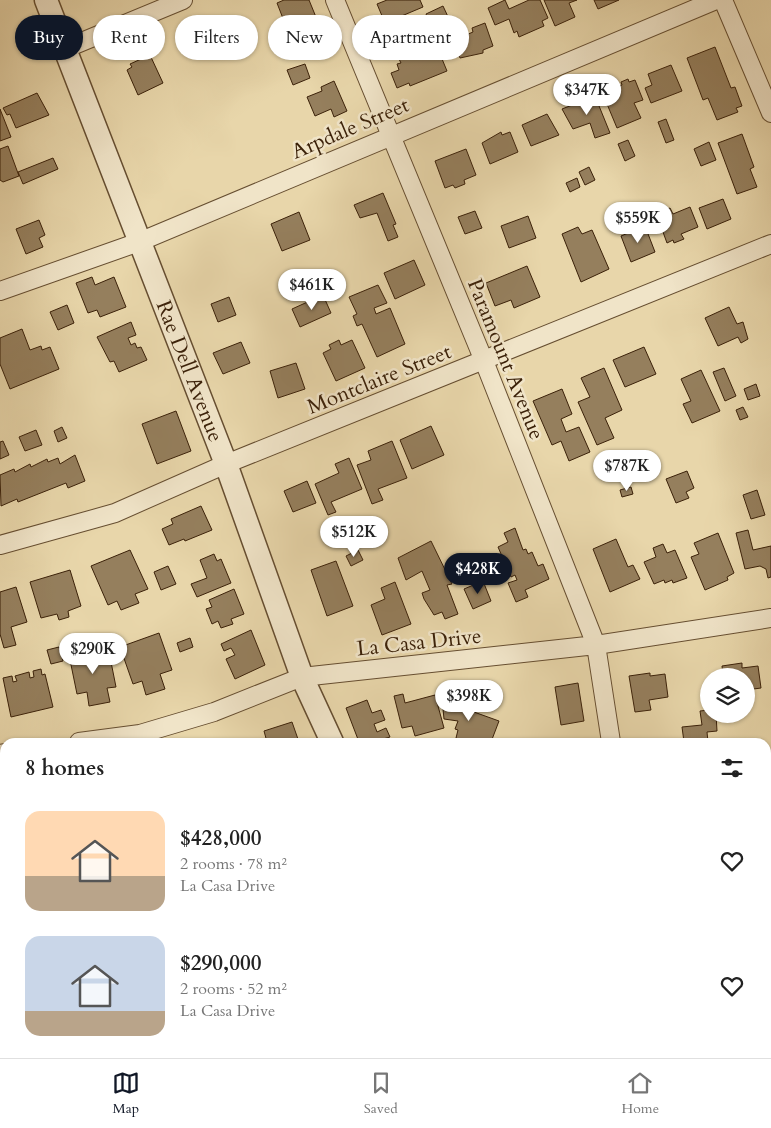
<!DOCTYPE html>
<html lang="en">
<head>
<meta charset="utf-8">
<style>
	:root { --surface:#fff; --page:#f2f2f2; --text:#222; --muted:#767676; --line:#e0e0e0; --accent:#111827 }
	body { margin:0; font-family:Cardo,serif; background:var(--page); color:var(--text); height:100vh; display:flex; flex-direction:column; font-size:19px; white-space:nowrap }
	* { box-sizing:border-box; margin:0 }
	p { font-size:16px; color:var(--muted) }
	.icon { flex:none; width:28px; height:28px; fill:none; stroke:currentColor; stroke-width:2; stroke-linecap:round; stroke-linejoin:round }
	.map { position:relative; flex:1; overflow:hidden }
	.details { position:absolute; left:0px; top:738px; width:771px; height:321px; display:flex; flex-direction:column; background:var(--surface); border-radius:15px 15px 0 0; box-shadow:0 1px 4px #0004 }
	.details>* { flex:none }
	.top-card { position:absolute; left:15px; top:15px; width:500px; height:45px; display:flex; gap:10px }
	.buttons { position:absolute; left:700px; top:668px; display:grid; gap:10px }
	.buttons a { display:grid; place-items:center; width:55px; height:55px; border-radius:50%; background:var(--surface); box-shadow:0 1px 4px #0004; font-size:25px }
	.price { position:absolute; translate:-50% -42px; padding:0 11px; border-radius:18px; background:#fff; color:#222; font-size:16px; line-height:32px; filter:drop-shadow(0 1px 2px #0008) }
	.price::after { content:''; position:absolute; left:50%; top:30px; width:15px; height:11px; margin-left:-8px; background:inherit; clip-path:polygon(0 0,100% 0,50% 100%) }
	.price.active { background:var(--accent); color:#fff }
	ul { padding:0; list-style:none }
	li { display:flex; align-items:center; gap:15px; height:125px; padding:0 25px }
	li span { display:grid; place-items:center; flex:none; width:140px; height:100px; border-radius:15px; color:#555 }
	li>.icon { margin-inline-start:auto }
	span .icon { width:60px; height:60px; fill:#fffc; stroke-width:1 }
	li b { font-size:21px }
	h2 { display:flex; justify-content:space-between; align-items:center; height:60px; padding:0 25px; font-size:21px }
	.tag { padding:0 18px; border-radius:22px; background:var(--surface); box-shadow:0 1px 4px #0004; font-size:18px; line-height:45px }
	.tag.active { background:var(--accent); color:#fff }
	.menu { display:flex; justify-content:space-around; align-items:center; height:70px; border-top:1px solid var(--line); background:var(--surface); font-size:14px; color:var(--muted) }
	.menu a { display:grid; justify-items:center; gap:2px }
	.menu .active { color:var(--accent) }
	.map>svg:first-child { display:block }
</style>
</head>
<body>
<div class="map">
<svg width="771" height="1058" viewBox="0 0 771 1058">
	<rect width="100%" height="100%" fill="#e8d6aa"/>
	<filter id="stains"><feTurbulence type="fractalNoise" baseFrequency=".004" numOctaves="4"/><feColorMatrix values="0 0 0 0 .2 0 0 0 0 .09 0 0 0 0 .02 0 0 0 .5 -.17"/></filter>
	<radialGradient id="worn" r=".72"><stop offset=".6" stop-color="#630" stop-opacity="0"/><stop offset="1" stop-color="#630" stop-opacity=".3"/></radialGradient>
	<path fill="#957f5d" stroke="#3b2109" d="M284 0H309L318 22 289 34 277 3Z
		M387 0H420L423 7 385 23 377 4Z
		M505 0 509 9 529 0H540L548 18 542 21 544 26 519 37 517 31 514 33 509 19 495 25 488 8Z
		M544 0H577L569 3 575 17 555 26Z
		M594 0H619L598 9Z
		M443 6 450 21 432 29 426 14Z
		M485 23 493 46 483 50V53L460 58 454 43 460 40 459 38 473 32 472 28Z
		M435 42 447 71 410 86 409 83 397 88 391 73 399 70 397 64 401 63 398 57Z
		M715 47 731 88 735 87 742 106 736 108 738 112 717 120 708 98 703 100 687 58Z
		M150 55 163 83 138 95 127 70 132 67 130 64Z
		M305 64 310 78 293 85 287 70Z
		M671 65 682 91 651 103 645 88 652 85 648 74Z
		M628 79 629 82 635 80 643 100 634 103 641 118 617 128 607 104 612 102 608 91 622 85 621 82Z
		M334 81 347 111 334 117 331 109 315 116 307 97 322 91 321 87Z
		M37 93 49 115 16 128 10 114 7 115 3 108Z
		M595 96 610 133 595 138 590 123 573 129 562 109Z
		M0 109 11 137 0 141Z
		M547 114 559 135 531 146 522 125Z
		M666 119 674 140 666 143 658 122Z
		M501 132 502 135 510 132 518 152 490 164 482 143Z
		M742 134 754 167 750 169 757 187 737 194 718 143Z
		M628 140 635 156 625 161 618 144Z
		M709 142 716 160 701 166 694 149Z
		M8 146 19 176 3 182 0 180V149Z
		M466 149 476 175 464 180 465 184 455 188 453 185 445 188 435 161Z
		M53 158 58 169 23 184 18 172Z
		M589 167 595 180 585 185 579 172Z
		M577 178 580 187 570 192 566 183Z
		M383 193 396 224 393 225 398 237 388 241 377 213 360 218 354 205Z
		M723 199 731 219 707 229 699 208Z
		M690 207 698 227 681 234 684 239 674 243 673 240 667 243 656 213 670 208 673 214Z
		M475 211 482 228 465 234 458 217Z
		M299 212 310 240 282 251 271 224Z
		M528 216 536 238 509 248 501 226Z
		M39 220 45 235 39 238 43 247 26 254 16 229Z
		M645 226 655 252 631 262 621 236Z
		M578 227 582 234 592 230 609 269 581 282 562 234Z
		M414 260 425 285 395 299 384 273Z
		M527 266 540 297 514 308 511 300 495 306 486 283Z
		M92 277 95 285 114 277 126 307 100 317 97 310 88 313 76 283Z
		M378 285 387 303 374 308 376 314 390 308 405 344 377 357 362 324 357 326 353 316 357 314 349 297Z
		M323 295 331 313 300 327 292 309Z
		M229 297 236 315 218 322 211 304Z
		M67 305 74 323 58 330 50 312Z
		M729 307 737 324 743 322 748 339 741 343 738 337 718 346 705 318Z
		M131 322 136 335 128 338 131 345 135 343 137 348 141 347 147 360 119 372 114 361 110 362 97 337Z
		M22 329 30 350 41 346 42 350 50 347 59 369 10 389 0 364V338Z
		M339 340 341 345 352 340 365 368 336 381 323 353 331 349 329 345Z
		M241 342 250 363 223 374 213 353Z
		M644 347 656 374 625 387 613 360Z
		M296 363 305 389 278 398 270 371Z
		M604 368 622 410 605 418 614 438 597 445 578 402 590 397 581 378Z
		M724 368 736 396 725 401 713 372Z
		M701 370 720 411 692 423 683 404 691 401 681 379Z
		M756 384 760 396 748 400 744 389Z
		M562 389 572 414 561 419 566 432 579 427 590 452 569 461 561 441 552 445 533 401Z
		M743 407 748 417 740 420 736 410Z
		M176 411 191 451 157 464 142 424Z
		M431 426 444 455 412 469 400 440Z
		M62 427 67 438 58 442 54 431Z
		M36 430 42 445 25 451 19 437Z
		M3 441 9 455 0 459V442Z
		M392 441 407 478 378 489 383 500 372 504 357 465 371 460 368 451Z
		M75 455 85 481 68 488 66 483 18 502 17 499 1 506 0 475 14 469 15 472 30 464 31 467 47 459 48 462 58 458 60 464Z
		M349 458 362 489 331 502 336 512 328 515 315 484 339 473 335 464Z
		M635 461 638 469 623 476 620 468Z
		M687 471 694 488 686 492 689 498 676 503 666 479Z
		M307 481 316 503 293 512 284 491Z
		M631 487 633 494 622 497 620 490Z
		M757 490 765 515 751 519 743 495Z
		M201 506 212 530 185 541 184 539 169 545 162 529 173 524 171 519Z
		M515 528 523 550 526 549 528 554 532 552 538 566 543 564 549 579 525 590 528 597 516 602 508 583 517 580 515 575 511 577 498 547 508 542 504 533Z
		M748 530 753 550 771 546V577L768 578 766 569 760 566 745 569 736 533Z
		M718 533 734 573 727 577 728 580 705 590 691 557 699 554 694 543Z
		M616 539 628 567 633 565 640 579 610 592 593 549Z
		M431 541 452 584 447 585 458 614 445 619 442 612 434 615 424 599 422 593 430 590 422 571 406 580 398 558Z
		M663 544 667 553 675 550 687 578 673 583 672 580 665 583 664 580 654 584 644 562 656 557 653 548Z
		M130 550 148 589 135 594 139 603 121 610 117 601 108 605 91 566Z
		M358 550 363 560 351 566 346 556Z
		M214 554 217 561 221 559 231 583 197 597 191 584 207 578 200 560Z
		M336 561 353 606 327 616 311 570Z
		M168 566 176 584 161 590 154 572Z
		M70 570 81 606 68 611 69 617 59 620 57 614 41 618 30 582Z
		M483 581 491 601 473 609 464 589Z
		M395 582 411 624 382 635 371 605 385 599 381 588Z
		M16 587 27 622 11 627 16 645 4 648 0 634V592Z
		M234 589 244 614 231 619 233 624 221 628 218 621 212 624 206 609 212 607 209 600Z
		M251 630 265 665 235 679 226 659 235 655 231 648 224 651 221 644Z
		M159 633 172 670 160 674 165 689 146 695 142 681 133 684 120 647Z
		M190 638 193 647 180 652 177 643Z
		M59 647 63 661 51 664 47 650Z
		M108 647 116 687 107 688 110 702 89 706 87 692 77 694 69 655Z
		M742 663V668L758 666 761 688 746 690 748 705H746V676H723L722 666Z
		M41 669 42 675 45 674 53 707 11 717 3 678 12 676 13 682 17 681 15 676 29 672 30 678 34 677 33 671Z
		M650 673V676L665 674 668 697 649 700 651 710 635 712 629 676Z
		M578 683 584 721 561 725 555 687Z
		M403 694 405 703 435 695 444 728 415 736 412 726 402 728 394 696Z
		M461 697 460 707 499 721 491 742H466L456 738 458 730 455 729 458 721 444 719 442 699Z
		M367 700 372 713 381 710 385 720 374 724 377 732 386 728 390 737 383 739 384 742H359L346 708Z
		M709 710V714H716L717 731 707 732 708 742H684L682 727 702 725 700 711Z
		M292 722 299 742H267L264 731Z
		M771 780V879L766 868V781Z
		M5 804V845L0 846V805Z
		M0 897H5V919H3Z
		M766 910 771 921V929L766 931Z
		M771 939V968L766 969V940Z
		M5 1026V1054H9L10 1058H0V1027Z
		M16 1054H69L70 1058H16Z
		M99 1054H123V1058H99Z
		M132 1054H163V1058H132Z
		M252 1054H290V1058H252Z
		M461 1054H500L499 1057 503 1058H459Z"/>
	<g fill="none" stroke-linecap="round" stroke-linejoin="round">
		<g stroke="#664e31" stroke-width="11">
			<path id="service" d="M766 772 771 771
				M766 888 771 900
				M766 1023H771
				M595 1054 607 1058
				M648 1054 654 1058
				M630 1058 637 1054"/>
		</g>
		<g stroke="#664e31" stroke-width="20">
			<path id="minor" d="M335 0 484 361 596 645 611 742
				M723 0 771 113
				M67 48 183 0
				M0 291 139 242 716 0
				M0 545 115 513 226 464 771 244
				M79 742 140 734 214 712 302 677 596 645 771 618
				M0 754 5 753
				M0 988 5 987"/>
		</g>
		<g stroke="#664e31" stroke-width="25">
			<g id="tertiary">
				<path id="s1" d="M46 0 226 464 302 677 332 742"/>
				<path d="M204 1054V1058"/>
			</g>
		</g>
		<use href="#service" stroke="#f0e4c8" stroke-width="9"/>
		<use href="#minor" stroke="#f0e4c8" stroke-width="18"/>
		<use href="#tertiary" stroke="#f0e4c8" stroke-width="22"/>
	</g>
	<g text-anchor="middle" stroke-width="5" stroke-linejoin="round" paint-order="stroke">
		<g font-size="21" fill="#3b2109" stroke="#f0e4c8">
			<text transform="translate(350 128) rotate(-23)" y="7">Arpdale Street</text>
			<text transform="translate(506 359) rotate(68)" y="7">Paramount Avenue</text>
			<text dy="7" stroke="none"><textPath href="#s1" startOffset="398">Rae Dell Avenue</textPath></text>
			<text transform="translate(379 379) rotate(-22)" y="7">Montclaire Street</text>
			<text transform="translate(419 642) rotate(-6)" y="7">La Casa Drive</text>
		</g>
	</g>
	<rect width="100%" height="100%" filter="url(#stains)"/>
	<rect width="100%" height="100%" fill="url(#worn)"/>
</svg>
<div class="buttons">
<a><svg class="icon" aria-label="layers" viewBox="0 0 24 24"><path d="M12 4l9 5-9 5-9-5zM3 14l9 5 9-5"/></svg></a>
</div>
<b class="price" style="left:587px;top:116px">$347K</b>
<b class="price" style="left:638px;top:244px">$559K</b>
<b class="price" style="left:312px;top:311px">$461K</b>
<b class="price" style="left:627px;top:492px">$787K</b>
<b class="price" style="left:354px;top:558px">$512K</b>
<b class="price active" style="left:478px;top:595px">$428K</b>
<b class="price" style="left:93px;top:675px">$290K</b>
<b class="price" style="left:469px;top:722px">$398K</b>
<div class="top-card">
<a class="tag active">Buy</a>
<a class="tag">Rent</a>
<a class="tag">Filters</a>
<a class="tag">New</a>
<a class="tag">Apartment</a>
</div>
<section class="details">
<h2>8 homes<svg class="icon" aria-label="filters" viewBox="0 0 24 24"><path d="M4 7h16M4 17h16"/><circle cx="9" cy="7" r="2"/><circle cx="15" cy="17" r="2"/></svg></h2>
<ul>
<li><span style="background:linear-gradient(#ffd9b3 65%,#b9a48a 0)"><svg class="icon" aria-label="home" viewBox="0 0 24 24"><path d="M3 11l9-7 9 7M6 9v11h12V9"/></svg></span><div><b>$428,000</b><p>2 rooms · 78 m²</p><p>La Casa Drive</p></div><svg class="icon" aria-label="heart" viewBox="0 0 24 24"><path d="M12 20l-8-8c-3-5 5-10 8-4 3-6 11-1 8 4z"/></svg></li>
<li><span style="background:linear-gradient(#c9d6e8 75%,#b9a48a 0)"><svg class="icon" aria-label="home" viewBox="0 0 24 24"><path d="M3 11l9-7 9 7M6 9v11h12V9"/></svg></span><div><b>$290,000</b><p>2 rooms · 52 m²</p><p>La Casa Drive</p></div><svg class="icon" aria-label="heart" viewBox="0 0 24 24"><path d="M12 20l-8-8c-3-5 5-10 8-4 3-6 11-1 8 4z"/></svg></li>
</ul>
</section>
</div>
<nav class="menu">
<a class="active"><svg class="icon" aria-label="map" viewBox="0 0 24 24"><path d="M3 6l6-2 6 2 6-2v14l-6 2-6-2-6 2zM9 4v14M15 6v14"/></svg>Map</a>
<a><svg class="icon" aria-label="saved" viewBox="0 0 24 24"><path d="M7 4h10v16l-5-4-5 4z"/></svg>Saved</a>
<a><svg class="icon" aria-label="home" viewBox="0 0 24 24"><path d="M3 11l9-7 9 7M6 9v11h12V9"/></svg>Home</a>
</nav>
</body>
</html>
